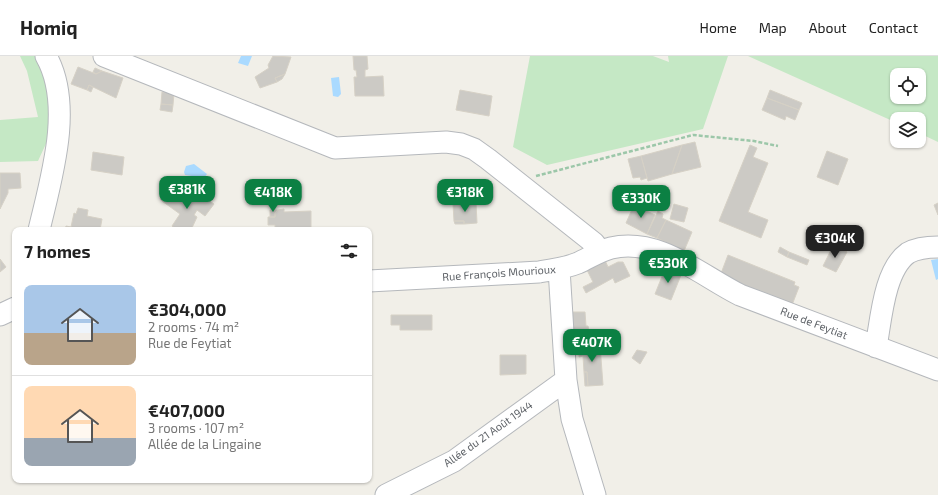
<!DOCTYPE html>
<html lang="en">
<head>
<meta charset="utf-8">
<style>
	:root { --surface:#fff; --page:#f6f6f6; --text:#222; --muted:#767676; --line:#e0e0e0; --accent:#0b8043 }
	body { margin:0; font-family:"Exo 2",sans-serif; background:var(--page); color:var(--text); height:100vh; display:flex; flex-direction:column; font-size:15px; white-space:nowrap }
	* { box-sizing:border-box; margin:0 }
	p { font-size:13px; color:var(--muted) }
	.icon { flex:none; width:22px; height:22px; fill:none; stroke:currentColor; stroke-width:2; stroke-linecap:round; stroke-linejoin:round }
	.map { position:relative; flex:1; overflow:hidden }
	.sheet { position:absolute; left:12px; top:171px; width:360px; height:256px; display:flex; flex-direction:column; background:var(--surface); border-radius:8px; box-shadow:0 1px 3px #0004 }
	.sheet>* { flex:none }
	.controls { position:absolute; left:890px; top:12px; display:grid; gap:8px }
	.controls a { display:grid; place-items:center; width:36px; height:36px; border-radius:8px; background:var(--surface); box-shadow:0 1px 3px #0004; font-size:20px }
	.price { position:absolute; translate:-50% -34px; padding:0 9px; border-radius:8px; background:var(--accent); color:#fff; font-size:13px; line-height:26px; filter:drop-shadow(0 1px 2px #0008) }
	.price::after { content:''; position:absolute; left:50%; top:24px; width:12px; height:9px; margin-left:-6px; background:inherit; clip-path:polygon(0 0,100% 0,50% 100%) }
	.price.on { background:#222; color:#fff }
	ul { padding:0; list-style:none }
	li { display:flex; align-items:center; gap:12px; height:100px; padding:0 12px }
	li+li { border-top:1px solid var(--line) }
	li span { display:grid; place-items:center; flex:none; width:112px; height:80px; border-radius:8px; color:#555 }
	li>.icon { margin-inline-start:auto }
	span .icon { width:48px; height:48px; fill:#fffc; stroke-width:1 }
	li b { font-size:17px }
	h2 { display:flex; justify-content:space-between; align-items:center; height:48px; padding:0 12px; font-size:17px }
	header { display:flex; align-items:center; gap:24px; box-sizing:border-box; height:56px; padding:0 20px; background:var(--surface); border-bottom:1px solid var(--line) }
	header strong { font-size:19px }
	nav { display:flex; gap:22px; margin-inline-start:auto; font-size:14px }
	.map>svg:first-child { display:block }
</style>
</head>
<body>
<header>
<strong>Homiq</strong>
<nav><a>Home</a><a>Map</a><a>About</a><a>Contact</a></nav>
</header>
<div class="map">
<svg width="938" height="439" viewBox="0 0 938 439">
	<rect width="100%" height="100%" fill="#f1efe8"/>
	<path fill="#c5e8c5" fill-rule="evenodd" d="M20 0H44L50 39V79L38 105 0 106V64L38 61 27 15Z
		M530 0H653L669 6 668 0H728L703 73 547 109 513 91Z
		M748 0H938V86L919 77V63H897V67ZM897 19H919V41H897Z"/>
	<path fill="#aadaff" d="M241 0H252L248 10 238 7Z
		M339 21 341 38 338 41 333 40 331 22Z
		M194 108 207 118 201 126 192 120 185 119 184 116 186 110Z
		M938 203V223L936 224 931 204Z"/>
	<path fill="#cccac5" stroke="#d6d1c6" d="M273 0 291 1 285 18 275 22 277 26 260 32 255 21 269 12 268 9Z
		M353 0H367L368 13 365 14V21L383 20 384 40H355L354 21H357L356 14H354Z
		M78 11 96 18 102 15 123 22 116 42 89 29 87 34 71 28Z
		M95 12 102 15 96 18 93 16Z
		M285 18 282 23 277 26 275 22Z
		M89 29 93 31 91 36 87 34Z
		M460 34 492 40 489 60 456 54Z
		M770 34 802 47 799 54 767 42Z
		M162 36 174 37 173 49 161 48Z
		M767 42 799 54 795 64 786 60 785 64 762 54Z
		M161 48 173 49 172 56 160 54Z
		M695 86 701 111 672 118 682 89Z
		M682 89 672 118 648 125 641 100Z
		M750 89 757 92 753 101 768 107 748 156 768 164 761 182 719 165Z
		M827 95 848 103 838 129 817 121Z
		M93 96 124 101 122 119 91 114Z
		M641 100 647 122 641 124 640 121 633 122 628 103Z
		M0 117H20L21 132 8 133V137L0 153Z
		M167 133 170 135 162 145 160 143Z
		M636 134 643 136 640 142 634 139Z
		M170 135 184 146 191 137 203 145 205 142 214 148 205 160 197 154 194 159 197 161 191 174H177L172 170 180 158 162 145Z
		M476 147 477 167 464 168V165H454L453 148Z
		M938 147V159L934 149Z
		M674 148 688 152 684 166 670 163Z
		M634 149 655 159 647 178 626 167Z
		M78 152 88 154 87 160 102 163 100 174H65L66 170 71 171 74 157 76 158Z
		M284 153V156L311 155V173L275 174V169H268V161H275V157L278 154Z
		M270 154H278L275 157V161H270Z
		M658 155 663 158 662 162 666 164 657 182 647 178Z
		M666 164 692 176 684 195 657 182Z
		M454 165H464V168H455Z
		M833 190 847 196 836 216 823 210Z
		M780 191 789 196 787 201 778 196Z
		M789 196 809 204 807 209 787 201Z
		M728 199 795 226 794 229 799 231 792 249 720 220Z
		M604 202 608 211 618 206H623L630 220 615 227 613 222 586 237 583 231 593 226 586 212Z
		M0 203 6 211 0 216Z
		M651 203 658 206 652 218 646 216Z
		M665 213 681 219 671 244 655 238Z
		M569 256H585L586 270H588L592 288H572Z
		M391 259H432V274H400V269H391Z
		M579 288 600 289 603 329 588 330 587 316H584L583 300 579 301Z
		M637 294 647 296 640 308 632 302Z
		M500 299H526V318L500 319Z
		M584 316H587L588 330H585Z"/>
	<g fill="none" stroke-linecap="round" stroke-linejoin="round">
		<g stroke="#b5b8bc" stroke-width="23">
			<path id="minor" d="M104 0 335 92 446 86 461 88 474 93 488 103 594 187 600 195
				M39 174C51 123 74 49 46 0
				M559 213 566 324 572 363 595 439
				M369 225 539 216C552 214 566 212 578 207 589 202 599 195 611 192 659 181 700 219 740 239L938 314
				M0 259 15 252
				M876 291C881 264 884 214 908 197 917 192 928 191 938 191
				M386 439 454 405 566 324"/>
		</g>
		<path stroke="#9cc7a9" stroke-width="2.5" stroke-dasharray="4 2" stroke-linecap="butt" d="M536 120 693 79 754 85 778 90"/>
		<use href="#minor" stroke="#fff" stroke-width="21"/>
	</g>
	<g text-anchor="middle" stroke-width="3.5" stroke-linejoin="round" paint-order="stroke">
		<g font-size="11" fill="#5f6368" stroke="#fff">
			<text transform="translate(499 217) rotate(-4)" y="4">Rue François Mourioux</text>
			<text transform="translate(814 267) rotate(21)" y="4">Rue de Feytiat</text>
			<text transform="translate(488 378) rotate(-35)" y="4">Allée du 21 Août 1944</text>
		</g>
	</g>
</svg>
<div class="controls">
<a><svg class="icon" aria-label="locate" viewBox="0 0 24 24"><circle cx="12" cy="12" r="6"/><path d="M12 2v4M12 18v4M2 12h4M18 12h4"/></svg></a>
<a><svg class="icon" aria-label="layers" viewBox="0 0 24 24"><path d="M12 4l9 5-9 5-9-5zM3 14l9 5 9-5"/></svg></a>
</div>
<b class="price" style="left:187px;top:154px">€381K</b>
<b class="price" style="left:273px;top:157px">€418K</b>
<b class="price" style="left:465px;top:157px">€318K</b>
<b class="price" style="left:641px;top:163px">€330K</b>
<b class="price on" style="left:835px;top:203px">€304K</b>
<b class="price" style="left:668px;top:228px">€530K</b>
<b class="price" style="left:592px;top:307px">€407K</b>
<section class="sheet">
<h2>7 homes<svg class="icon" aria-label="filters" viewBox="0 0 24 24"><path d="M4 7h16M4 17h16"/><circle cx="9" cy="7" r="2"/><circle cx="15" cy="17" r="2"/></svg></h2>
<ul>
<li><span style="background:linear-gradient(#a9c7e8 60%,#b9a48a 0)"><svg class="icon" aria-label="home" viewBox="0 0 24 24"><path d="M3 11l9-7 9 7M6 9v11h12V9"/></svg></span><div><b>€304,000</b><p>2 rooms · 74 m²</p><p>Rue de Feytiat</p></div></li>
<li><span style="background:linear-gradient(#ffd9b3 65%,#9aa5b1 0)"><svg class="icon" aria-label="home" viewBox="0 0 24 24"><path d="M3 11l9-7 9 7M6 9v11h12V9"/></svg></span><div><b>€407,000</b><p>3 rooms · 107 m²</p><p>Allée de la Lingaine</p></div></li>
</ul>
</section>
</div>
</body>
</html>
